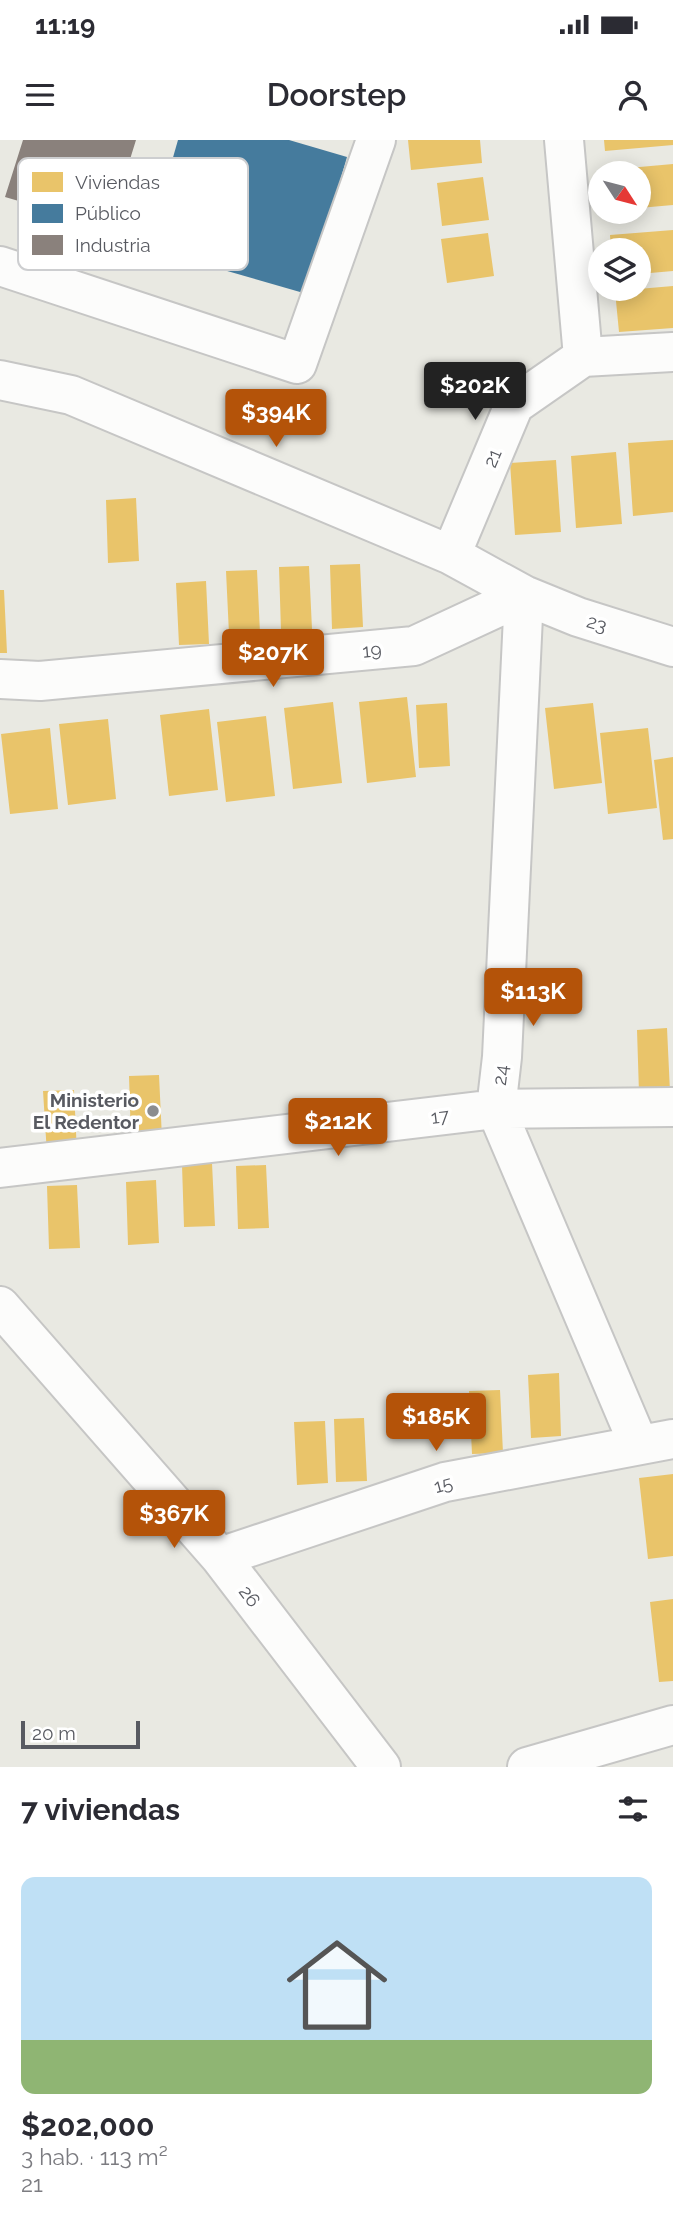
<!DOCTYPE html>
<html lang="es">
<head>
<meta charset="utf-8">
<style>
	:root { --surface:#fff; --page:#f7f7f7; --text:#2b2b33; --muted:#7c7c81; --accent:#b45309 }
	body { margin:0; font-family:Raleway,sans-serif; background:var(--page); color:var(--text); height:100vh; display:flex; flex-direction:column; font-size:26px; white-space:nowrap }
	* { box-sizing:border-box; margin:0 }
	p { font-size:23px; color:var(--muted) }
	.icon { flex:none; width:38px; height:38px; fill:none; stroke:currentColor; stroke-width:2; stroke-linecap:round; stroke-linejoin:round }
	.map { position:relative; height:1627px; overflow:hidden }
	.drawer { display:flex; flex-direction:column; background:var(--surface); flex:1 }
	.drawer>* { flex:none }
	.needle { width:46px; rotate:126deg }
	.tools { position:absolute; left:588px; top:21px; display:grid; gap:14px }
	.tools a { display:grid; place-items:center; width:63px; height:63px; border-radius:50%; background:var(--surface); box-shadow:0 4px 18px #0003; font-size:35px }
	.scale { position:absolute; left:21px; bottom:18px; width:119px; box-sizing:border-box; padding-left:7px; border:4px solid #585a61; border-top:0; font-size:19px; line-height:24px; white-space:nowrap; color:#585a61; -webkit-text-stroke:5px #fff; paint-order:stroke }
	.price { position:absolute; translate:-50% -60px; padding:0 16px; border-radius:7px; background:var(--accent); color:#fff; font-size:23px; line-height:46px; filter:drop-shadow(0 2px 4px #0008) }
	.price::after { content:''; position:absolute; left:50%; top:42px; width:21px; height:16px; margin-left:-10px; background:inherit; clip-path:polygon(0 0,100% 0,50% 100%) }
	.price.active { background:#222; color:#fff }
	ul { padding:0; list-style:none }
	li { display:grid; align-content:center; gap:14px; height:371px; padding:0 21px }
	li span { display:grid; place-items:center; height:217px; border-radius:14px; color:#555 }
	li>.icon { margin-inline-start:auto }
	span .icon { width:126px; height:126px; fill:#fffc; stroke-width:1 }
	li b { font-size:30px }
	h2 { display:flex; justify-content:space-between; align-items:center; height:84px; padding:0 21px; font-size:30px }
	.status { display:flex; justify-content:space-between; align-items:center; height:49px; padding:0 35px; background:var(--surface); direction:ltr }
	.status svg { height:19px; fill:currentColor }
	header { display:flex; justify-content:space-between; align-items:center; height:91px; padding:0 21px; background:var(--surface); font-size:32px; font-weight:600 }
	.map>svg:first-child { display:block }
</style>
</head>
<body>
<div class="status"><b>11:19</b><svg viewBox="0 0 49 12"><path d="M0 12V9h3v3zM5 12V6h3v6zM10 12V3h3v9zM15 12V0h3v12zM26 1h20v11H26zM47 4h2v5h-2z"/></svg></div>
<header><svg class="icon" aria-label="menu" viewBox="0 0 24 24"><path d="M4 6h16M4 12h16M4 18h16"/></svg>Doorstep<svg class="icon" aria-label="person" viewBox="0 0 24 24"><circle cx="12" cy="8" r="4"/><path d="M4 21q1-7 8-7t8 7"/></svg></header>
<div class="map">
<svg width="673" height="1627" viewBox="0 0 673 1627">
	<rect width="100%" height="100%" fill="#e9e9e2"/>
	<path fill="#e9c46a" d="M408 0H480L482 23 411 30Z
		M604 0H673V5L605 11Z
		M673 24V65L639 68V33H606V30Z
		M483 37 489 80 442 86 437 43Z
		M673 90V131L639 134V110H611L610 95Z
		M488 93 494 136 447 143 441 99Z
		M673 146V188L619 192 615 151Z
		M673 300V372L633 376 628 303Z
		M616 312 622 384 576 388 571 316Z
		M556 320 561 392 515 395 510 323Z
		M136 358 139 421 108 423 106 360Z
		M360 424 363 487 332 489 330 425Z
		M309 426 312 489 281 491 279 427Z
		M257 430 260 493 229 494 226 431Z
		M206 441 209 504 179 505 176 443Z
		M0 450H4L7 513H0Z
		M407 557 416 637 367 643 359 562Z
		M333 562 342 643 293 649 284 568Z
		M447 563 450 626 419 628 416 565Z
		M593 563 602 643 554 649 545 568Z
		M209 569 218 650 169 656 160 575Z
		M266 576 275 656 226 662 217 582Z
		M108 579 116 659 68 665 59 584Z
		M50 588 58 669 10 674 1 594Z
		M648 588 657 668 608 674 600 593Z
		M673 617V699L663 700 654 620Z
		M667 888 670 952 639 953 637 890Z
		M159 935 162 998 131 999 129 936Z
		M74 950 77 1013 47 1014 43 951Z
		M212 1023 215 1086 184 1087 182 1025Z
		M266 1025 269 1088 238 1089 236 1026Z
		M156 1040 159 1103 128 1105 126 1042Z
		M77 1045 80 1108 49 1109 47 1046Z
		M559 1233 561 1296 531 1298 528 1235Z
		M500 1250 503 1313 472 1314 469 1251Z
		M364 1278 367 1341 336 1342 334 1279Z
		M325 1281 328 1343 297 1345 294 1282Z
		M673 1334V1416L648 1419 639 1338Z
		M673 1459V1541L659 1542 650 1462Z"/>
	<path fill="#457b9d" d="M178 0H289L347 17 307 154 147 108Z"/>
	<path fill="#8a817c" d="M23 0H136L96 129 17 105 29 64 5 57Z"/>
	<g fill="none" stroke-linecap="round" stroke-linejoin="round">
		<g stroke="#c6c6c5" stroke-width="42">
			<path id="minor" d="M564 0 583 217
				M0 126 297 224 376 0
				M0 240 71 255 451 415 524 455 578 477 673 507
				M451 415 514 265 583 217 673 212
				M524 455 502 917 496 969 638 1303
				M0 539 40 541 414 506 524 455
				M0 1028 496 969 673 967
				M0 1166 220 1417 381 1627
				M220 1417 445 1342 673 1299
				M527 1627 673 1585"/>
		</g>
		<use href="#minor" stroke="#fcfcfb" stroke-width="38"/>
	</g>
	<circle fill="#8b8c8e" stroke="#fff" stroke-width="2.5" cx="153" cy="971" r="7"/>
	<g text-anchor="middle" stroke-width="7" stroke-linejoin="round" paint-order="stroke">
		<g font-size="19" fill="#585a61" stroke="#fff">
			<text transform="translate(492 318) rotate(-67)" y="7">21</text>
			<text transform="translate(597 483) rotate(17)" y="7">23</text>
			<text transform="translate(372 510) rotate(-5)" y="7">19</text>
			<text transform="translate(500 935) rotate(-83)" y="7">24</text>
			<text transform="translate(440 976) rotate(-7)" y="7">17</text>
			<text transform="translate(443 1344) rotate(-15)" y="7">15</text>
			<text transform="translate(250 1456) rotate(53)" y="7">26</text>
		</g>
		<g font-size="19" font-weight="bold" fill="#585a61" stroke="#fff" text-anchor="end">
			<text x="139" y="967">Ministerio<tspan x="139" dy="22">El Redentor</tspan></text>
		</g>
	</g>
	<rect x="18" y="18" width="230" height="112" rx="10" fill="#fff" stroke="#cdced0" stroke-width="2"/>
	<rect x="32" y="32" width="31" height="20" fill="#e9c46a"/>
	<rect x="32" y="64" width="31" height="19" fill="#457b9d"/>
	<rect x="32" y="95" width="31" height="20" fill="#8a817c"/>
	<g font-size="19" fill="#585a61">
		<text x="75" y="49">Viviendas</text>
		<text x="75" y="80">Público</text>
		<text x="75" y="112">Industria</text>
	</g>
</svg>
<div class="tools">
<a><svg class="needle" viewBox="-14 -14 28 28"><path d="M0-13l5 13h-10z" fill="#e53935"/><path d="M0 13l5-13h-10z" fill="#7c7c81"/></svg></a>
<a><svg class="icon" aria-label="layers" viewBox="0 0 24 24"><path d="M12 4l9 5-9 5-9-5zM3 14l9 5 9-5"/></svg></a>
</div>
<div class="scale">20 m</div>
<b class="price active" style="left:475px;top:282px">$202K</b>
<b class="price" style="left:276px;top:309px">$394K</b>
<b class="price" style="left:273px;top:549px">$207K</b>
<b class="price" style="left:533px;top:888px">$113K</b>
<b class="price" style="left:338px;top:1018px">$212K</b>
<b class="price" style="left:436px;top:1313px">$185K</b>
<b class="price" style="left:174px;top:1410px">$367K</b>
</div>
<section class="drawer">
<h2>7 viviendas<svg class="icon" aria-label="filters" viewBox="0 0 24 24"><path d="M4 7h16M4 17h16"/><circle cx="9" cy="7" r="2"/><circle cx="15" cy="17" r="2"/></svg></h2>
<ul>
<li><span style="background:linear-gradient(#bfe0f5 75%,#8fb573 0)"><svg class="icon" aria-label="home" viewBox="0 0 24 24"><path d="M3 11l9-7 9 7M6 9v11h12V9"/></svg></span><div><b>$202,000</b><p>3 hab. · 113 m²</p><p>21</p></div></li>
</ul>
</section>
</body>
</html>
